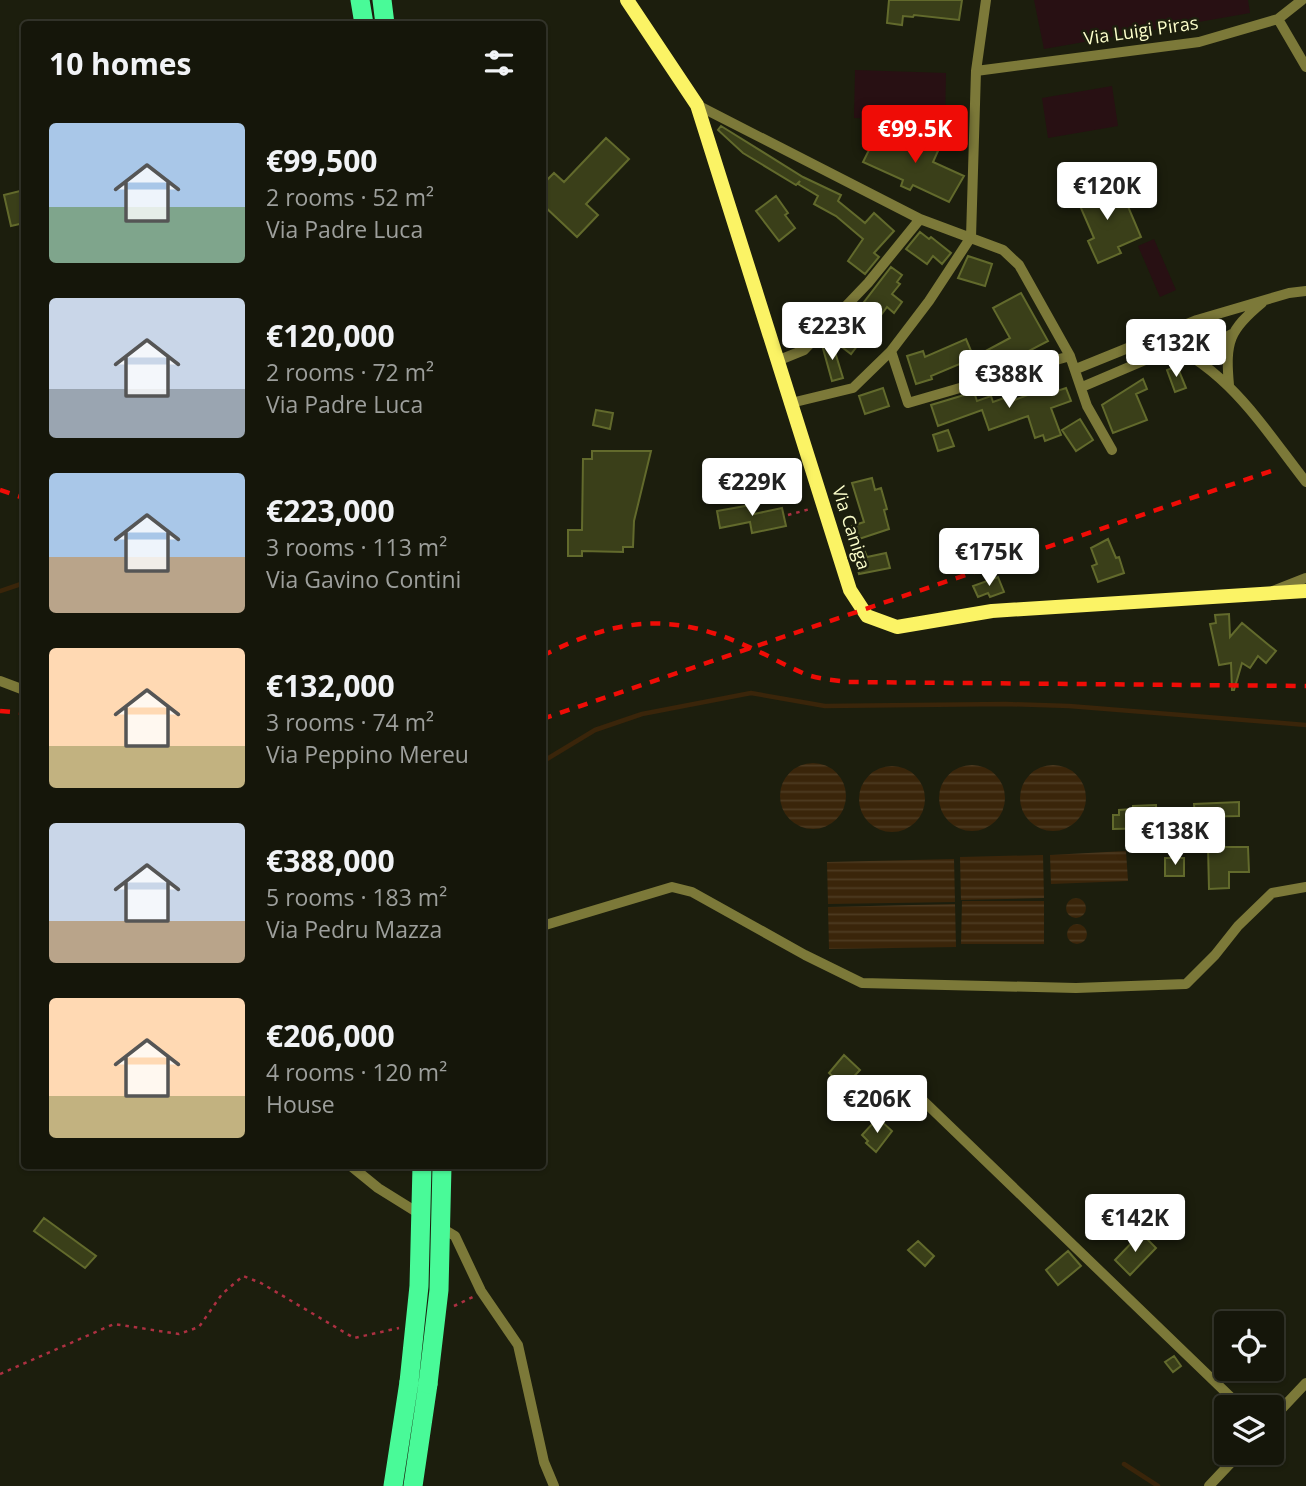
<!DOCTYPE html>
<html lang="en">
<head>
<meta charset="utf-8">
<style>
	:root { --surface:#15160a; --page:#1e1f13; --text:#f1f3f6; --muted:#9d9f9c; --line:#34352b; --accent:#ef0c06 }
	body { margin:0; font-family:"Open Sans",sans-serif; background:var(--page); color:var(--text); height:100vh; display:flex; flex-direction:column; font-size:26px; white-space:nowrap }
	* { box-sizing:border-box; margin:0 }
	p { font-size:23px; color:var(--muted) }
	.icon { flex:none; width:38px; height:38px; fill:none; stroke:currentColor; stroke-width:2; stroke-linecap:round; stroke-linejoin:round }
	.map { position:relative; flex:1; overflow:hidden }
	.details { position:absolute; left:21px; top:21px; width:525px; height:1148px; display:flex; flex-direction:column; background:var(--surface); border-radius:7px; box-shadow:0 2px 5px #0004,0 0 0 2px var(--line) }
	.details>* { flex:none }
	.tools { position:absolute; left:1214px; top:1311px; display:grid; gap:14px }
	.tools a { display:grid; place-items:center; width:70px; height:70px; border-radius:7px; background:var(--surface); box-shadow:0 2px 5px #0004,0 0 0 2px var(--line); font-size:35px }
	.price { position:absolute; translate:-50% -60px; padding:0 16px; border-radius:7px; background:#fff; color:#222; font-size:23px; line-height:46px; filter:drop-shadow(0 2px 4px #0008) }
	.price::after { content:''; position:absolute; left:50%; top:42px; width:21px; height:16px; margin-left:-10px; background:inherit; clip-path:polygon(0 0,100% 0,50% 100%) }
	.price.active { background:var(--accent); color:#fff }
	ul { padding:0; list-style:none }
	li { display:flex; align-items:center; gap:21px; height:175px; padding:0 28px }
	li span { display:grid; place-items:center; flex:none; width:196px; height:140px; border-radius:7px; color:#555 }
	li>.icon { margin-inline-start:auto }
	span .icon { width:84px; height:84px; fill:#fffc; stroke-width:1 }
	li b { font-size:30px }
	h2 { display:flex; justify-content:space-between; align-items:center; height:84px; padding:0 28px; font-size:30px }
	.map>svg:first-child { display:block }
</style>
</head>
<body>
<div class="map">
<svg width="1306" height="1486" viewBox="0 0 1306 1486">
	<defs>
		<pattern id="water-rules" width="6" height="5" patternUnits="userSpaceOnUse" patternTransform="scale(1.75)"><rect width="6" height="5" fill="#3a250a"/><path d="M0 2.5h6" fill="none" stroke="#4e3b21"/></pattern>
	</defs>
	<rect width="100%" height="100%" fill="#1c1e0d"/>
	<path fill="#281013" d="M1034 0H1248L1250 13 1044 49Z
		M855 70 946 73 945 121 854 118Z
		M1112 86 1118 126 1048 138 1042 98Z
		M1154 239 1176 290 1160 297 1138 246Z"/>
	<path fill="url(#water-rules)" d="M780 796a33 33 0 1 1 66 0a33 33 0 1 1-66 0Z
		M939 798a33 33 0 1 1 66 0a33 33 0 1 1-66 0Z
		M1020 798a33 33 0 1 1 66 0a33 33 0 1 1-66 0Z
		M859 799a33 33 0 1 1 66 0a33 33 0 1 1-66 0Z
		M1126 851 1128 881 1051 884 1050 855Z
		M1043 855 1044 898 961 900 960 857Z
		M954 859 955 902 828 904 827 862Z
		M1066 908a10 10 0 1 1 20 0a10 10 0 1 1-20 0Z
		M962 901H1044V944H961Z
		M955 904 956 947 829 949 828 907Z
		M1067 934a10 10 0 1 1 20 0a10 10 0 1 1-20 0Z"/>
	<g fill="none" stroke-linecap="round" stroke-linejoin="round">
		<path stroke="#3a250a" stroke-width="4.5" d="M0 591 24 583
			M542 762 595 730 642 714 751 693 825 706 1006 704 1069 706 1306 725
			M1124 1464 1158 1486"/>
	</g>
	<path fill="#3a3f19" stroke="#626a2c" stroke-width="2" d="M889 0H962L959 20 914 15 913 17 903 16 902 25 887 23Z
		M721 126 803 177 841 195 838 201 865 223 874 213 894 231 874 253 879 257 865 274 848 261 863 239 836 216 814 204 818 196 798 184 800 181 796 185 743 153 718 130Z
		M915 131 935 141 932 148 938 151 933 162 964 176 949 202 913 185 910 190 901 186 903 180 863 162 874 140 885 146 890 136 909 145Z
		M606 138 629 159 586 204 598 215 577 237 542 204V185L554 173 564 182Z
		M1099 182 1109 204 1124 197 1141 237 1118 247 1121 253 1098 263 1088 241 1094 238 1074 192Z
		M24 190V223L11 226 4 195Z
		M776 196 788 213 785 215 795 228 779 241 756 211Z
		M920 232 929 239 931 237 951 253 942 264 933 256 927 264 906 249Z
		M968 256 992 264 985 286 958 278Z
		M891 267 902 275 897 282 900 284 892 294 902 302 894 313 887 307 881 315 876 311 863 329 867 333 851 354 834 341Z
		M1021 293 1048 341 992 370 982 353 1010 338 993 308Z
		M802 308 812 330 806 336 796 341 785 315Z
		M966 339 974 358 931 376 932 379 916 384 907 356 923 351 925 357Z
		M832 342 843 378 832 381 822 345Z
		M1177 366 1186 388 1175 392 1167 370Z
		M1143 379 1147 389 1136 394 1147 420 1113 433 1102 405Z
		M1054 382 1057 391 1066 388 1071 401 1051 408 1061 435 1045 441 1043 435 1035 438 1028 416 989 430 982 410 938 426 931 405 974 392 977 401 991 396 993 402 1007 397 1009 402 1028 395 1027 392Z
		M883 388 889 406 865 414 859 396Z
		M596 410 613 413 610 429 593 425Z
		M1080 419 1093 440 1076 451 1062 430Z
		M948 430 954 446 938 451 933 435Z
		M592 451H651L634 521 633 547H623V552L582 551V556H568V530H582L583 459H592Z
		M872 478 875 490 881 488 887 509 884 510 889 529 856 540 852 526 864 522 852 483Z
		M751 505 754 514 782 508 786 526 752 533 750 522 720 528 717 511Z
		M1108 539 1116 558 1119 557 1124 573 1098 582 1092 566 1097 564 1091 548Z
		M865 552 867 557 886 553 890 568 859 574 854 555Z
		M998 577 1004 592 990 597 988 593 978 597 973 586Z
		M1229 614 1230 637 1242 623 1276 651 1266 663 1258 656 1250 668 1242 663 1234 690H1232L1231 663 1219 665 1210 624 1216 623 1215 615Z
		M1239 802V816L1195 817 1194 804Z
		M1156 805 1157 828 1113 829V815H1119V810L1133 809V806Z
		M1208 847H1248L1249 872H1229V888L1209 889Z
		M1165 858H1184V876H1165Z
		M844 1055 860 1070 844 1087 829 1073Z
		M880 1120 892 1131 876 1152 866 1143 868 1141 862 1135 873 1123 876 1125Z
		M44 1218 96 1256 85 1268 34 1231Z
		M1141 1233 1156 1248 1130 1275 1115 1260Z
		M918 1241 934 1256 925 1266 908 1250Z
		M1068 1251 1081 1266 1058 1285 1046 1270Z
		M1174 1356 1181 1366 1173 1372 1165 1362Z"/>
	<g fill="none" stroke-linecap="round" stroke-linejoin="round">
		<path stroke="#ac3041" stroke-width="2.5" stroke-dasharray="3.5 5" stroke-linecap="butt" d="M788 515 810 509
			M454 1306 473 1297
			M0 1374 114 1324 179 1334 199 1327 222 1294 243 1276 261 1283 354 1338 399 1328"/>
		<path stroke="#7c7939" stroke-width="10" d="M1278 19 1306 67
			M976 71 1199 42 1278 19 1302 0
			M697 105 920 219 1003 250 1019 265 1070 356 1087 406 1112 450
			M1153 337C1226 365 1260 423 1306 482
			M891 351 908 403 1070 356
			M1193 355 1192 345 1209 317
			M777 361 804 350 868 283 920 219
			M1076 369 1197 320 1289 293 1306 291
			M1229 385C1225 342 1229 330 1262 303
			M1082 387 1157 355H1193L1232 334
			M791 403 853 388 891 351 929 301 971 237 976 71 986 0
			M1273 591 1306 578
			M0 681 24 690
			M542 926 672 887 692 892 805 955 862 983 1076 988 1186 984 1215 955 1238 926 1272 893 1306 887
			M909 1087 1241 1407
			M351 1166 378 1188 423 1216
			M440 1227 455 1236 481 1291 518 1345 544 1462 554 1486
			M1272 1419 1306 1383
			M1209 1486 1241 1452"/>
		<path stroke="#fbf365" stroke-width="14" d="M627 0 697 105 850 590 867 616 897 627 992 611 1306 591"/>
		<path stroke="#49fa98" stroke-width="19" d="M360 0 364 24
			M382 0 385 24
			M393 1486 409 1382
			M413 1486 428 1384"/>
		<path stroke="#ef0c06" stroke-width="4.5" stroke-dasharray="10 9" stroke-linecap="butt" d="M0 490 24 498
			M542 656C613 620 667 611 742 644 764 653 784 665 805 674 818 679 834 680 847 682L1306 686
			M0 711 24 713
			M542 719 1274 470"/>
		<path stroke="#49fa98" stroke-width="19" d="M409 1382 419 1286 422 1166
			M428 1384 439 1290 442 1166"/>
	</g>
	<g text-anchor="middle" stroke-width="5" stroke-linejoin="round" paint-order="stroke">
		<g font-size="18" fill="#fcfecb" stroke="#1c1e0d">
			<text transform="translate(1141 31) rotate(-8)" y="6">Via Luigi Piras</text>
			<text transform="translate(851 528) rotate(72)" y="6">Via Caniga</text>
		</g>
	</g>
</svg>
<div class="tools">
<a><svg class="icon" aria-label="locate" viewBox="0 0 24 24"><circle cx="12" cy="12" r="6"/><path d="M12 2v4M12 18v4M2 12h4M18 12h4"/></svg></a>
<a><svg class="icon" aria-label="layers" viewBox="0 0 24 24"><path d="M12 4l9 5-9 5-9-5zM3 14l9 5 9-5"/></svg></a>
</div>
<b class="price active" style="left:915px;top:165px">€99.5K</b>
<b class="price" style="left:1107px;top:222px">€120K</b>
<b class="price" style="left:832px;top:362px">€223K</b>
<b class="price" style="left:1176px;top:379px">€132K</b>
<b class="price" style="left:1009px;top:410px">€388K</b>
<b class="price" style="left:752px;top:518px">€229K</b>
<b class="price" style="left:989px;top:588px">€175K</b>
<b class="price" style="left:1175px;top:867px">€138K</b>
<b class="price" style="left:877px;top:1135px">€206K</b>
<b class="price" style="left:1135px;top:1254px">€142K</b>
<section class="details">
<h2>10 homes<svg class="icon" aria-label="filters" viewBox="0 0 24 24"><path d="M4 7h16M4 17h16"/><circle cx="9" cy="7" r="2"/><circle cx="15" cy="17" r="2"/></svg></h2>
<ul>
<li><span style="background:linear-gradient(#a9c7e8 60%,#7fa58c 0)"><svg class="icon" aria-label="home" viewBox="0 0 24 24"><path d="M3 11l9-7 9 7M6 9v11h12V9"/></svg></span><div><b>€99,500</b><p>2 rooms · 52 m²</p><p>Via Padre Luca</p></div></li>
<li><span style="background:linear-gradient(#c9d6e8 65%,#9aa5b1 0)"><svg class="icon" aria-label="home" viewBox="0 0 24 24"><path d="M3 11l9-7 9 7M6 9v11h12V9"/></svg></span><div><b>€120,000</b><p>2 rooms · 72 m²</p><p>Via Padre Luca</p></div></li>
<li><span style="background:linear-gradient(#a9c7e8 60%,#b9a48a 0)"><svg class="icon" aria-label="home" viewBox="0 0 24 24"><path d="M3 11l9-7 9 7M6 9v11h12V9"/></svg></span><div><b>€223,000</b><p>3 rooms · 113 m²</p><p>Via Gavino Contini</p></div></li>
<li><span style="background:linear-gradient(#ffd9b3 70%,#c2b280 0)"><svg class="icon" aria-label="home" viewBox="0 0 24 24"><path d="M3 11l9-7 9 7M6 9v11h12V9"/></svg></span><div><b>€132,000</b><p>3 rooms · 74 m²</p><p>Via Peppino Mereu</p></div></li>
<li><span style="background:linear-gradient(#c9d6e8 70%,#b9a48a 0)"><svg class="icon" aria-label="home" viewBox="0 0 24 24"><path d="M3 11l9-7 9 7M6 9v11h12V9"/></svg></span><div><b>€388,000</b><p>5 rooms · 183 m²</p><p>Via Pedru Mazza</p></div></li>
<li><span style="background:linear-gradient(#ffd9b3 70%,#c2b280 0)"><svg class="icon" aria-label="home" viewBox="0 0 24 24"><path d="M3 11l9-7 9 7M6 9v11h12V9"/></svg></span><div><b>€206,000</b><p>4 rooms · 120 m²</p><p>House</p></div></li>
</ul>
</section>
</div>
</body>
</html>
